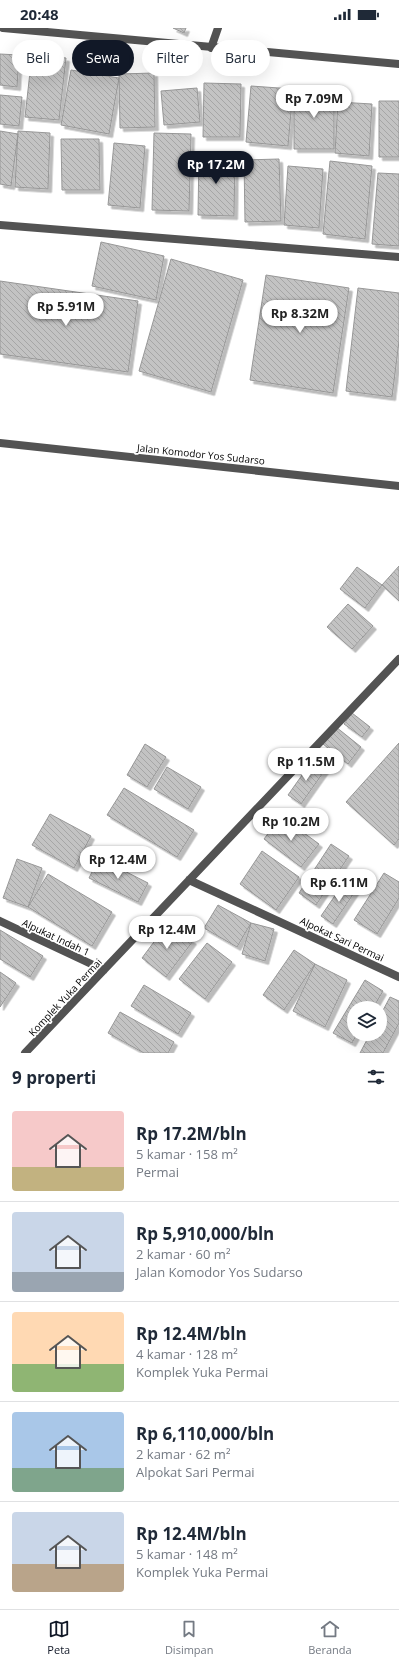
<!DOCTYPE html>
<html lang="id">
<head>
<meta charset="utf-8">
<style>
	:root { --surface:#fff; --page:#f2f2f3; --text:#1f2937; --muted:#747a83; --line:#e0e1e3; --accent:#111827 }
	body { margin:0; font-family:"Open Sans",sans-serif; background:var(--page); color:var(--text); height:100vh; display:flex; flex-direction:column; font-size:15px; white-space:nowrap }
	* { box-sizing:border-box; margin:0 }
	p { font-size:13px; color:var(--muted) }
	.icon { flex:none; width:22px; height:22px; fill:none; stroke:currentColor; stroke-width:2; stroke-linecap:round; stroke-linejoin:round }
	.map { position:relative; height:1025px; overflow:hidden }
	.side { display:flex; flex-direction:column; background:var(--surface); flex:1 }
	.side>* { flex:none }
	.hud { position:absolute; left:12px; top:12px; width:375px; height:36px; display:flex; gap:8px }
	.controls { position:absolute; left:347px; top:973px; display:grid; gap:8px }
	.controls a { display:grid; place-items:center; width:40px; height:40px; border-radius:50%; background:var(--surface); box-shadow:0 4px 16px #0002; font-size:20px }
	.price { position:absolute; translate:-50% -34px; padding:0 9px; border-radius:14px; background:#fff; color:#222; font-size:13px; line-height:26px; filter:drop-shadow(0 1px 2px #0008) }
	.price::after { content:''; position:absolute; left:50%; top:24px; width:12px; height:9px; margin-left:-6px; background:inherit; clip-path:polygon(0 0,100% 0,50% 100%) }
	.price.current { background:var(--accent); color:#fff }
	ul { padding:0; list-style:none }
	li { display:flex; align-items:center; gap:12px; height:100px; padding:0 12px }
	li+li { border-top:1px solid var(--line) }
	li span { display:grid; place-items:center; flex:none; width:112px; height:80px; border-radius:4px; color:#555 }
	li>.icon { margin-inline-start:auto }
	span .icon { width:48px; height:48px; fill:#fffc; stroke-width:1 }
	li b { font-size:17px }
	h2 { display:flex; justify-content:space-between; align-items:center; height:48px; padding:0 12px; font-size:17px }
	.tag { padding:0 14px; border-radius:18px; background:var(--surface); box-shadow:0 4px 16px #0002; font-size:14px; line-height:36px }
	.tag.current { background:var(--accent); color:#fff }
	.status { display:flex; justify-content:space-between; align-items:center; height:28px; padding:0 20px; background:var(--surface); direction:ltr }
	.status svg { height:11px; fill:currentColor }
	.menu { display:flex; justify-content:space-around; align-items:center; height:56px; border-top:1px solid var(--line); background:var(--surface); font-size:11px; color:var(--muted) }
	.menu a { display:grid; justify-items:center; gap:2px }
	.menu .current { color:var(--accent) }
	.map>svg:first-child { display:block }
</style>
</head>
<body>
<div class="status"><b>20:48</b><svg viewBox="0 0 49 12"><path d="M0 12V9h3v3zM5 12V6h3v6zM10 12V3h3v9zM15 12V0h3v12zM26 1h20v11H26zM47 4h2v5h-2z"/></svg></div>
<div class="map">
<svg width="399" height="1025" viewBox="0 0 399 1025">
	<defs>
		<pattern id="building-back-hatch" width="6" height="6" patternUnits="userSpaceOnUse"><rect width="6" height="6" fill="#c3c3c3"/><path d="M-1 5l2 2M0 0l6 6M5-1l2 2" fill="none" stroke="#a6a6a6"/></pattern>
		<filter id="shadow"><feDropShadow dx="3.5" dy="3.5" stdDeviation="0" flood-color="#0004"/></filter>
	</defs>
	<rect width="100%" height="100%" fill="#fff"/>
	<path fill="url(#building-back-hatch)" stroke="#979797" filter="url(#shadow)" d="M173 0H186L184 5Z
		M0 26 19 27 17 59 0 57Z
		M32 26 66 30 59 92 25 89Z
		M71 42 119 50 109 106 61 97Z
		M154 45 155 99 120 100 119 46Z
		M204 55 241 56 240 109H203Z
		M251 58 293 61 288 118 246 114Z
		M197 60 200 94 164 97 161 63Z
		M294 61H334V121H294Z
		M0 67 22 69 19 98 0 96Z
		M379 73H399V129H379Z
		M338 74 372 76 369 128 335 125Z
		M0 103 18 106 11 158 0 156Z
		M18 103 50 105 48 161 15 159Z
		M154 105 191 106 189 183 152 182Z
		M61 111H99L100 162H62Z
		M114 115 145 118 140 180 108 177Z
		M199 126 235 128 234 188 198 187Z
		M279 131 281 193 245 194 244 132Z
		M330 133 372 138 365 211 323 206Z
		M288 138 323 141 319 200 284 197Z
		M378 145 399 146V218L372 216Z
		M101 214 164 228 156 272 92 258Z
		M171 231 243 252 211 364 139 343Z
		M266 247 349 260 333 365 250 352Z
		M0 253 138 273 128 344 0 326Z
		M358 260 399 265V313L392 369 346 363Z
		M399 538V573L382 557Z
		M357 539 382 557 365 580 340 561Z
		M348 576 373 598 352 621 327 599Z
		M352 685 370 699 362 709 344 696Z
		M336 699 361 719 348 736 323 716Z
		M399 715V811L394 817 346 774Z
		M145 716 166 729 147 759 127 747Z
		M312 733 325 742 301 776 288 767Z
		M167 739 201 759 188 781 154 761Z
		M124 760 194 802 177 829 107 787Z
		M50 786 91 808 74 840 32 817Z
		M281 788 319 816 301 839 264 811Z
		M331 816 349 828 316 877 299 865Z
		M262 823 299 849 276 882 240 856Z
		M99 830 148 855 138 874 89 850Z
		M17 831 42 840 28 879 3 870Z
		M384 845 399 854V870L377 906 354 892Z
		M48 846 112 884 92 918 28 879Z
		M345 853 356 862 333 896 321 888Z
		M218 877 251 895 237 919 204 900Z
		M168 895 193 913 166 949 142 930Z
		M251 895 274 901 265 933 242 926Z
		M0 902 43 928 30 949 0 931Z
		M207 915 232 934 205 971 179 951Z
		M294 922 315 936 284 982 263 967Z
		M315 936 347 952 325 999 293 983Z
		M0 944 16 955 0 979Z
		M365 952 383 963 373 980H354V1006H357L352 1015 333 1005Z
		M144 957 191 985 178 1006 131 978Z
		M390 969 399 973V995L383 1025H360L370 1006H380V988Z
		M120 984 174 1014 168 1025H144L108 1005Z"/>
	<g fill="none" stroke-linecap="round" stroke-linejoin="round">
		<path stroke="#535353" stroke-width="8" d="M3 0 399 36
			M211 20 218 0
			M0 197 399 229
			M189 852 399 949
			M0 893 104 942
			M25 1025 399 631"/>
		<path stroke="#535353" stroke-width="8" d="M0 415 399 458"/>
	</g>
	<g text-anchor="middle" stroke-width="3.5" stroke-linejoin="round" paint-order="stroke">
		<g font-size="10" fill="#000" stroke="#fff">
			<text transform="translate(201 426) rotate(6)" y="4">Jalan Komodor Yos Sudarso</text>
			<text transform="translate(56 909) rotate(25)" y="4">Alpukat Indah 1</text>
			<text transform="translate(342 911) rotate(25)" y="4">Alpokat Sari Permai</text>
			<text transform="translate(65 969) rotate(-47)" y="4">Komplek Yuka Permai</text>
		</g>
	</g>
</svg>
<div class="controls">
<a><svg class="icon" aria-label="layers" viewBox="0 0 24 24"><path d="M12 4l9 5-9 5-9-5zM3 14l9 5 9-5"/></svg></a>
</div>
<b class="price" style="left:314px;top:91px">Rp 7.09M</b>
<b class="price current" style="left:216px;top:157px">Rp 17.2M</b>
<b class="price" style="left:66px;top:299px">Rp 5.91M</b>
<b class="price" style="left:300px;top:306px">Rp 8.32M</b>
<b class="price" style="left:306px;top:754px">Rp 11.5M</b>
<b class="price" style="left:291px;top:814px">Rp 10.2M</b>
<b class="price" style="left:118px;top:852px">Rp 12.4M</b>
<b class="price" style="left:339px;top:875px">Rp 6.11M</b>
<b class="price" style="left:167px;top:922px">Rp 12.4M</b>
<div class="hud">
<a class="tag">Beli</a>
<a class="tag current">Sewa</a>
<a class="tag">Filter</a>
<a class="tag">Baru</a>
</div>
</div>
<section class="side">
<h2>9 properti<svg class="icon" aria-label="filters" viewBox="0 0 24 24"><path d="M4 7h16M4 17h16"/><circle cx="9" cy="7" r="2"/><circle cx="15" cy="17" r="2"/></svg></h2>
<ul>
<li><span style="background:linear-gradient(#f6c9c9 70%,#c2b280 0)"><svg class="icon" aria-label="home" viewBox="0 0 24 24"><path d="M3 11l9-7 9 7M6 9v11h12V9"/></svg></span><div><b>Rp 17.2M/bln</b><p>5 kamar · 158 m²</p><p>Permai</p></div></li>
<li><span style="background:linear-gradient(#c9d6e8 75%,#9aa5b1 0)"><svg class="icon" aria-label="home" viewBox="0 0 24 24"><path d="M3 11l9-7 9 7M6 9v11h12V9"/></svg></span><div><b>Rp 5,910,000/bln</b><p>2 kamar · 60 m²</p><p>Jalan Komodor Yos Sudarso</p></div></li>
<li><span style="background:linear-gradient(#ffd9b3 65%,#8fb573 0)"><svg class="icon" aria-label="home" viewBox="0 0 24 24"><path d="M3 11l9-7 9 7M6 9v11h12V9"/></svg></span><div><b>Rp 12.4M/bln</b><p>4 kamar · 128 m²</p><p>Komplek Yuka Permai</p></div></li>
<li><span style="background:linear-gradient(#a9c7e8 70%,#7fa58c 0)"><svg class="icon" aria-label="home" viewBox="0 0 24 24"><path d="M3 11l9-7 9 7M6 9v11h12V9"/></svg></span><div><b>Rp 6,110,000/bln</b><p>2 kamar · 62 m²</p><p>Alpokat Sari Permai</p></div></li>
<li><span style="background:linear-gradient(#c9d6e8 65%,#b9a48a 0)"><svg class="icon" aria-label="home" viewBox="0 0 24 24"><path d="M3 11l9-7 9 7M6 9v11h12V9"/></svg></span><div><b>Rp 12.4M/bln</b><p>5 kamar · 148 m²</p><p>Komplek Yuka Permai</p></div></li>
</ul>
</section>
<nav class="menu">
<a class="current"><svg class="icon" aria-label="map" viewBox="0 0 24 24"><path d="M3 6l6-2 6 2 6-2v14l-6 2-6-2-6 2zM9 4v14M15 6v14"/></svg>Peta</a>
<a><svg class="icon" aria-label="saved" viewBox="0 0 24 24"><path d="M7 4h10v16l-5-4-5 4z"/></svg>Disimpan</a>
<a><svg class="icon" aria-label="home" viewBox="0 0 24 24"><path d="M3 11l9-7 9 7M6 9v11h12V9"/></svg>Beranda</a>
</nav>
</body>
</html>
